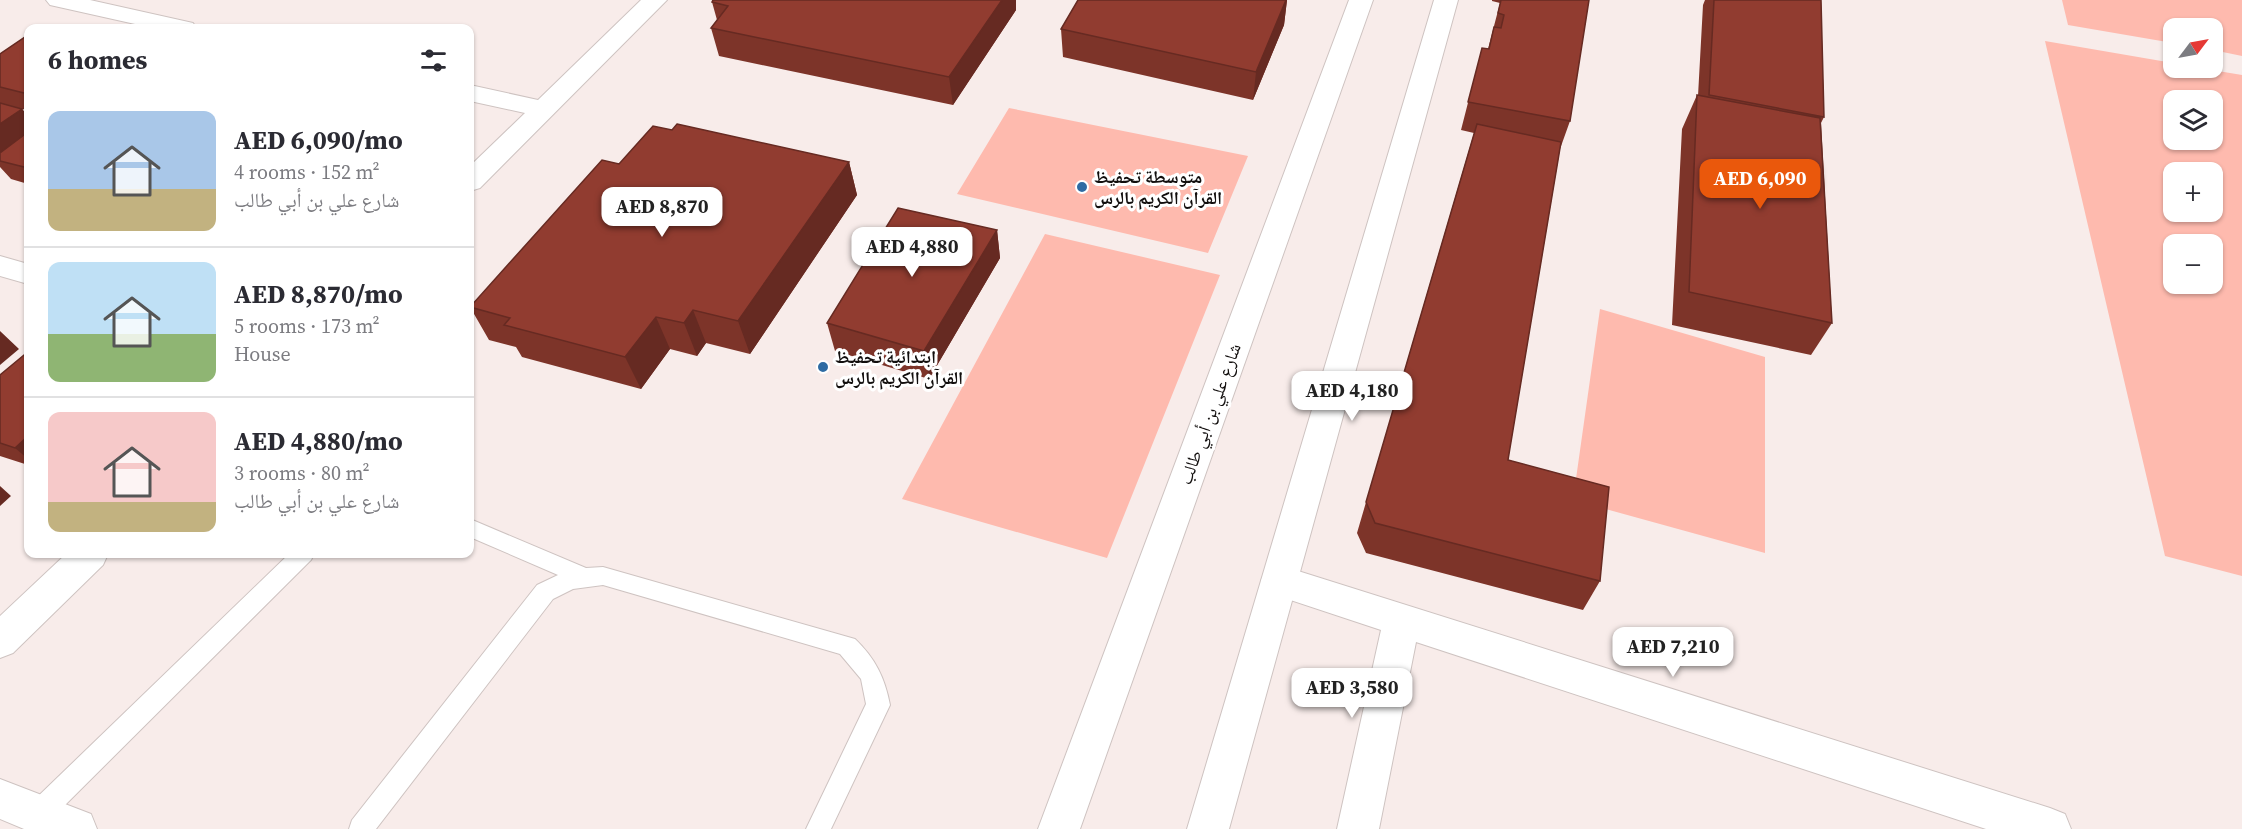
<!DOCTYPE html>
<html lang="en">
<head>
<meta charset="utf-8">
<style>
	:root { --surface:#fff; --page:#f2f2f3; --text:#2b2b33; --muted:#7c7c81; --line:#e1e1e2; --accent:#ea580c }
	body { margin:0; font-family:"Source Serif 4","Noto Naskh Arabic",serif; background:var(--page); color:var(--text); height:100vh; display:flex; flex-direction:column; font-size:22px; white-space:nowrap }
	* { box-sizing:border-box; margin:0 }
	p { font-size:20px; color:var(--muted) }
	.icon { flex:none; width:33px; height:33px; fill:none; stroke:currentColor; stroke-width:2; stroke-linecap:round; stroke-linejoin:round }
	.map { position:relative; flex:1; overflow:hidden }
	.drawer { position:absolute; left:24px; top:24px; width:450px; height:534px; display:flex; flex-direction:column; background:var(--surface); border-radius:12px; box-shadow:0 2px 4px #0004 }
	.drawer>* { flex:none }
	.needle { width:39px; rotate:58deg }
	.buttons { position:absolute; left:2163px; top:18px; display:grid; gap:12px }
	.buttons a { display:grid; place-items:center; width:60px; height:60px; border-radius:12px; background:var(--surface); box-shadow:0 2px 4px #0004; font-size:30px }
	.price { position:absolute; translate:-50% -51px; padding:0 14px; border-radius:12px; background:#fff; color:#222; font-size:20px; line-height:39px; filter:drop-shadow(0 2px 3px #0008) }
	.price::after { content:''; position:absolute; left:50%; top:36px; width:18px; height:14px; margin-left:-9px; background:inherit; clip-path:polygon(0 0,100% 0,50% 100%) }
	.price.current { background:var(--accent); color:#fff }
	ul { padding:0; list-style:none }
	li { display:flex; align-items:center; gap:18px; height:150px; padding:0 24px }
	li+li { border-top:2px solid var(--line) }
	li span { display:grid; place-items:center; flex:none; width:168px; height:120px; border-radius:12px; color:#555 }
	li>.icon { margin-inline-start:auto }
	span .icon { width:72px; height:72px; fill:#fffc; stroke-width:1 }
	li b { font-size:26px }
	h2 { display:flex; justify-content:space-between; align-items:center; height:72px; padding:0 24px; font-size:26px }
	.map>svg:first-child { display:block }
</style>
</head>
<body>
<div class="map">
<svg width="2242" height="829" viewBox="0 0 2242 829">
	<rect width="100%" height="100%" fill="#f8ecea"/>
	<path fill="#febaae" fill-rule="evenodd" d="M2062 0H2242V56L2213 50 2212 28H2174L2173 43 2068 25Z
		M2045 41 2173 63 2174 68H2200L2242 75V576L2165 556ZM2174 100H2212V140H2174ZM2212 172V212H2174V172ZM2174 244H2212V284H2174Z
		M1009 108 1248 156 1208 253 957 194Z
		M1045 234 1220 275 1107 558 902 499Z
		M1600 309 1765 357V553L1573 500Z"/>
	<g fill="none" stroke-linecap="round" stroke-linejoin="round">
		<g stroke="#cec3c1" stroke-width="2">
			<path id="service" d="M470 519 586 568 603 567 855 639C875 658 885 678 890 705L831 829H806L866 704 861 679 840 654 603 585 573 589 553 599 376 829H349L352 820 537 585 558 575 470 537Z
				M289 554H314L311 560 47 823 38 826 29 823 26 814 29 805Z"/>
		</g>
		<g stroke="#cec3c1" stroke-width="2">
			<path id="minor" d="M46 0H90L193 23 196 28H153L50 5Z
				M641 0H667L480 188 470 191V166L525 113 470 101V85L538 100Z
				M0 256 28 264V284L0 276Z
				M66 554H108L103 565 13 653 0 658V616Z
				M1279 565 2050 808 2065 814 2071 829H1986L1416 642 1379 829H1337L1381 630 1266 592 1261 581 1266 570Z
				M0 779 91 814 97 829H24L0 819Z"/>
		</g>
		<g stroke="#cec3c1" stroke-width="2">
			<path id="tertiary" d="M1349 0H1373L1080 829H1038Z
				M1434 0H1458L1229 829H1187Z"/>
		</g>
		<use href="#service" fill="#fff" fill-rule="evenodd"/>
		<use href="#minor" fill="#fff" fill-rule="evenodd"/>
		<use href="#tertiary" fill="#fff" fill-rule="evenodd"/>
	</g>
	<path fill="#7d3429" d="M713 0H1016V10L953 105 719 56 711 28 717 20 712 2Z
		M1078 0H1287L1284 25 1253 100 1063 57 1061 29Z
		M1492 0H1589L1570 121 1560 149 1508 460 1600 581 1583 610 1366 553 1357 533 1474 133 1461 130 1482 48 1488 49 1500 3 1492 1Z
		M1705 0H1821L1824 117 1821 123 1832 323 1811 355 1672 325 1682 129 1697 95 1698 96 1703 5Z
		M28 35V110L22 109 28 116V184L11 179 0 167V54Z
		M672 130 849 162 857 195 750 354 706 343 697 356 670 349 641 389 522 357 516 347 489 340 470 307 619 164Z
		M997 230 1000 258 929 379 835 351 827 323Z
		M28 356V465L0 456V375Z"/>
	<path fill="#662a22" d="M1002 0H1016V10L953 105 949 77Z
		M1286 0H1287L1284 25 1253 100 1256 72Z
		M22 109 28 116V137L0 158V124Z
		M849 162 857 195 750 354 738 321Z
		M997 230 1000 258 929 379 924 351Z
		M693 310 706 343 697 356 684 323Z
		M656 317 670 349 641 389 625 357Z
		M0 331 19 349 0 365Z
		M28 436V459L15 448Z
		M0 486 11 496 0 506Z"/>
	<path fill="#913c30" stroke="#662a22" stroke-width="1.5" d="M713 0H1002L949 77 711 28 728 6 712 2Z
		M1078 0H1286L1256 72 1061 29Z
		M1501 0H1589L1570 121 1468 102 1482 48 1489 49 1494 27 1501 28 1504 15 1498 13Z
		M1714 0H1821L1824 117 1709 95Z
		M28 35V94L0 87V54Z
		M1697 95 1820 118 1832 323 1689 292Z
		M0 103 22 109 0 124Z
		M677 124 849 162 738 321 693 310 684 323 656 317 625 357 504 325 510 318 470 307 602 160 619 164 653 126 672 130Z
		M1477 124 1561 142 1508 460 1609 487 1600 581 1375 523 1366 502Z
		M28 132V168L0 161V153Z
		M898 208 997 230 924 351 827 323Z
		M24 355 28 356V436L15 448 0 443V375Z"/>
	<g fill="#2e6ba3" stroke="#fff" stroke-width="2">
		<circle cx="1082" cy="187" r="6"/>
		<circle cx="823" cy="367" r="6"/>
	</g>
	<g text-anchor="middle" stroke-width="6" stroke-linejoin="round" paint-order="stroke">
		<g font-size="18" font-weight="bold" fill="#110e0d" stroke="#fff" text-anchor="start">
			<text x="1094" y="183">متوسطة تحفيظ<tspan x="1094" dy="21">القرآن الكريم بالرس</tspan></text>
			<text x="835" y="363">ابتدائية تحفيظ<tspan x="835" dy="21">القرآن الكريم بالرس</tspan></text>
		</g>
		<g font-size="18" fill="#110e0d" stroke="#fff">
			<text transform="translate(1210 414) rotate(-70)" y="6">شارع علي بن أبي طالب</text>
		</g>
	</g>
</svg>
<div class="buttons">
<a><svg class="needle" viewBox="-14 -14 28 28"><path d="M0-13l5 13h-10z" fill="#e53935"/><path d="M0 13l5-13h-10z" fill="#7c7c81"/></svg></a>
<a><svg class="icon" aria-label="layers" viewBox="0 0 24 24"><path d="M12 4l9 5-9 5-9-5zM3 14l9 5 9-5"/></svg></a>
<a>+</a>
<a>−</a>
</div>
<b class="price current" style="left:1760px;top:210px">AED 6,090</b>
<b class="price" style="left:662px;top:238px">AED 8,870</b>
<b class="price" style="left:912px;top:278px">AED 4,880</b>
<b class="price" style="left:1352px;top:422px">AED 4,180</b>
<b class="price" style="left:1673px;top:678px">AED 7,210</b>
<b class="price" style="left:1352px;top:719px">AED 3,580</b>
<section class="drawer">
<h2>6 homes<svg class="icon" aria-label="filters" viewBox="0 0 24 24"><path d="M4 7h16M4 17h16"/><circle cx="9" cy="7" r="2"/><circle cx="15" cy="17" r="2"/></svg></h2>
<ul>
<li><span style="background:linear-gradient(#a9c7e8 65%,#c2b280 0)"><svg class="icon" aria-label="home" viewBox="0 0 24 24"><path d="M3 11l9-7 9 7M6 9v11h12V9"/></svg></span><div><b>AED 6,090/mo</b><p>4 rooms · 152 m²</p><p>شارع علي بن أبي طالب</p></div></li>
<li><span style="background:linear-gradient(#bfe0f5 60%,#8fb573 0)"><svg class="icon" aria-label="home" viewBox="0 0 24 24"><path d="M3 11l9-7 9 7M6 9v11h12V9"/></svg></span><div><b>AED 8,870/mo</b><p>5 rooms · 173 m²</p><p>House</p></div></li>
<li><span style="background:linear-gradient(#f6c9c9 75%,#c2b280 0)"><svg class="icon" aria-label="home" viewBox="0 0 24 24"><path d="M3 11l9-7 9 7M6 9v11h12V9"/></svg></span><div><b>AED 4,880/mo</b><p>3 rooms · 80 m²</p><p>شارع علي بن أبي طالب</p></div></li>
</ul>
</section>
</div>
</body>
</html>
